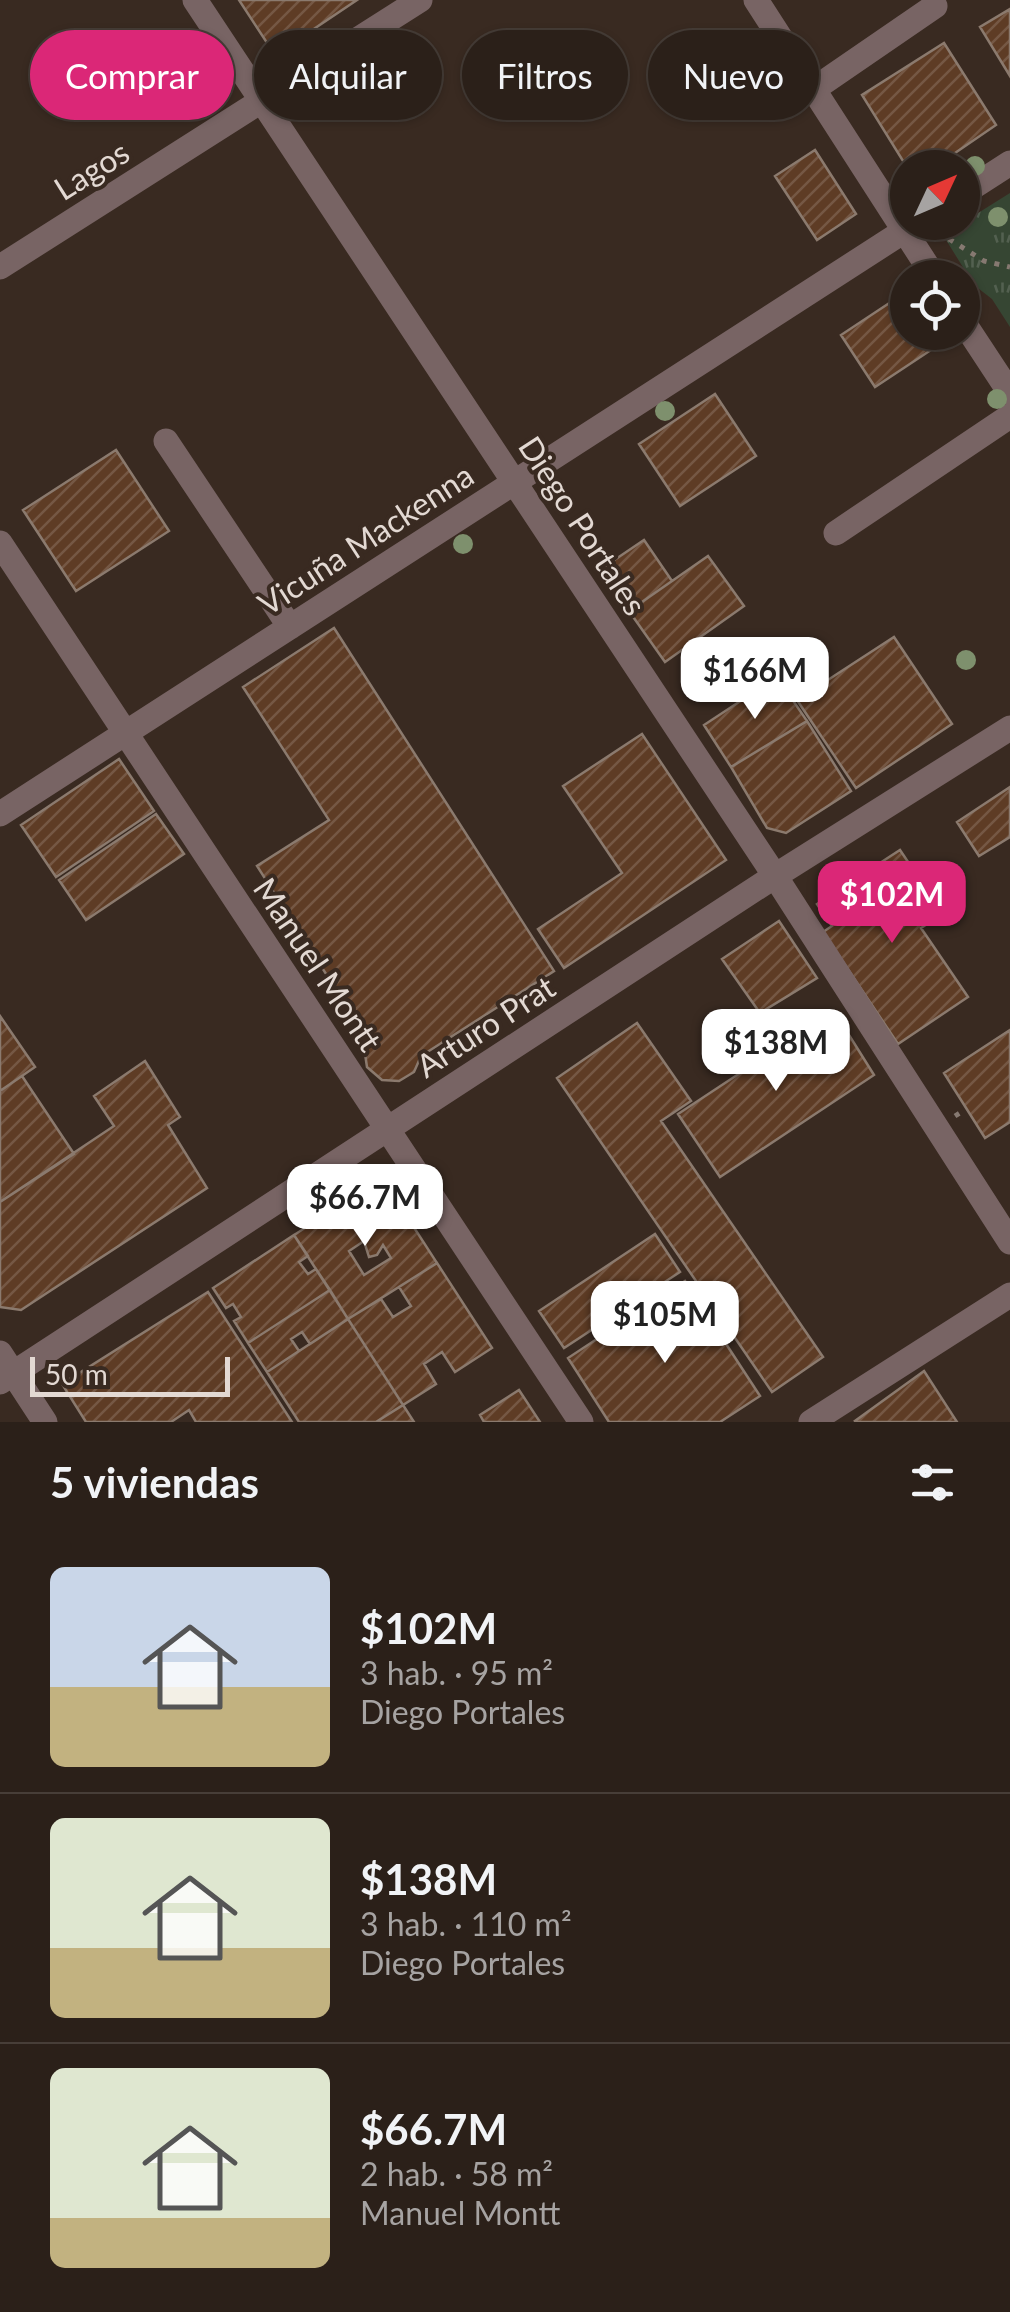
<!DOCTYPE html>
<html lang="es">
<head>
<meta charset="utf-8">
<style>
	:root { --surface:#2b2019; --page:#332822; --text:#f1f3f6; --muted:#a6a3a2; --line:#473e38; --accent:#db2777 }
	body { margin:0; font-family:Lato,sans-serif; background:var(--page); color:var(--text); height:100vh; display:flex; flex-direction:column; font-size:38px; white-space:nowrap }
	* { box-sizing:border-box; margin:0 }
	p { font-size:32px; color:var(--muted) }
	.icon { flex:none; width:55px; height:55px; fill:none; stroke:currentColor; stroke-width:2; stroke-linecap:round; stroke-linejoin:round }
	.map { position:relative; height:1422px; overflow:hidden }
	.drawer { display:flex; flex-direction:column; background:var(--surface); flex:1 }
	.drawer>* { flex:none }
	.hud { position:absolute; left:30px; top:30px; width:950px; height:90px; display:flex; gap:20px }
	.needle { width:65px; rotate:46deg }
	.buttons { position:absolute; left:890px; top:150px; display:grid; gap:20px }
	.buttons a { display:grid; place-items:center; width:90px; height:90px; border-radius:50%; background:var(--surface); box-shadow:0 2px 8px #0004,0 0 0 2px var(--line); font-size:50px }
	.scale { position:absolute; left:30px; bottom:25px; width:200px; box-sizing:border-box; padding-left:10px; border:5px solid #e3d9d3; border-top:0; font-size:28px; line-height:35px; white-space:nowrap; color:#e3d9d3; -webkit-text-stroke:8px #392a21; paint-order:stroke }
	.price { position:absolute; translate:-50% -85px; padding:0 22px; border-radius:20px; background:#fff; color:#222; font-size:32px; line-height:65px; filter:drop-shadow(0 2px 5px #0008) }
	.price::after { content:''; position:absolute; left:50%; top:60px; width:30px; height:22px; margin-left:-15px; background:inherit; clip-path:polygon(0 0,100% 0,50% 100%) }
	.price.active { background:var(--accent); color:#fff }
	ul { padding:0; list-style:none }
	li { display:flex; align-items:center; gap:30px; height:250px; padding:0 50px }
	li+li { border-top:2px solid var(--line) }
	li span { display:grid; place-items:center; flex:none; width:280px; height:200px; border-radius:15px; color:#555 }
	li>.icon { margin-inline-start:auto }
	span .icon { width:120px; height:120px; fill:#fffc; stroke-width:1 }
	li b { font-size:42px }
	h2 { display:flex; justify-content:space-between; align-items:center; height:120px; padding:0 50px; font-size:42px }
	.tag { padding:0 35px; border-radius:45px; background:var(--surface); box-shadow:0 2px 8px #0004,0 0 0 2px var(--line); font-size:35px; line-height:90px }
	.tag.active { background:var(--accent); color:#fff }
	.map>svg:first-child { display:block }
</style>
</head>
<body>
<div class="map">
<svg width="1010" height="1422" viewBox="0 0 1010 1422">
	<defs>
		<pattern id="park-tufts" width="24" height="20" patternUnits="userSpaceOnUse" patternTransform="scale(2.5)"><rect width="24" height="20" fill="#364633"/><path d="M3 7l-1-3M5 7V3M7 7l1-3M15 17l-1-3M17 17v-4M19 17l1-3" fill="none" stroke="#536050"/></pattern>
		<pattern id="building-hatch" width="6" height="6" patternUnits="userSpaceOnUse" patternTransform="scale(2.5)"><rect width="6" height="6" fill="#5e3c25"/><path d="M-1 1l2-2M0 6l6-6M5 7l2-2" fill="none" stroke="#755844"/></pattern>
	</defs>
	<rect width="100%" height="100%" fill="#392a21"/>
	<path fill="url(#park-tufts)" d="M1010 193V327L992 299 974 285 943 235Z"/>
	<path fill="url(#building-hatch)" stroke="#8b7a6e" stroke-width="2.5" fill-rule="evenodd" d="M239 0H357L275 55Z
		M1010 9V76L980 27Z
		M944 43 996 125 933 168 908 169 862 95Z
		M815 150 856 214 817 240 775 176Z
		M897 298 908 315V332H919L931 350 875 387 841 335Z
		M715 394 756 456 680 506 639 444Z
		M116 450 169 531 76 591 23 510Z
		M644 540 672 581 629 611 601 569Z
		M708 556 744 606 665 662 629 611Z
		M334 628 554 971 421 1056 414 1072 399 1081 382 1080 367 1067 364 1047 367 1038 257 866 329 820 243 687Z
		M894 637 952 724 856 788 797 700Z
		M777 677 807 721 731 767 704 725Z
		M807 721 851 791 786 833 767 828 731 767Z
		M642 734 726 860 564 968 538 929 622 873 563 786Z
		M119 759 154 811 56 877 21 825Z
		M1010 787V837L979 856 957 822Z
		M156 814 184 854 86 920 59 880Z
		M900 850 943 914 921 928 968 997 898 1044 823 932 832 926 817 904Z
		M779 921 817 978 760 1013 722 959Z
		M834 1011 874 1075 720 1177 678 1114Z
		M0 1016 35 1067 0 1091Z
		M637 1023 691 1101 661 1121 823 1357 772 1392 557 1078Z
		M1010 1030V1122L985 1138 944 1073Z
		M145 1061 180 1117 168 1125 207 1188 21 1310 0 1307V1202L114 1126 94 1096Z
		M22 1076 74 1154 0 1202V1091Z
		M382 1178 437 1263 348 1319 294 1235ZM364 1241 369 1257 377 1255 383 1245 391 1258 364 1275 349 1251Z
		M655 1234 680 1272 564 1348 539 1311Z
		M294 1235 308 1256 299 1262 308 1274 316 1269 330 1290 248 1343 234 1321 241 1317 233 1304 226 1308 213 1288Z
		M437 1263 492 1348 455 1372 442 1352 424 1364 436 1384 403 1405 348 1319 381 1299 393 1317 411 1306 399 1287Z
		M685 1281 760 1396 720 1422H609L568 1358Z
		M330 1290 348 1319 310 1344 302 1332 291 1339 299 1351 267 1372 248 1343Z
		M208 1292 292 1422H196L189 1410 171 1422H86L62 1384Z
		M348 1319 403 1405 376 1422H299L267 1372Z
		M924 1371 957 1422H856L855 1421Z
		M519 1390 540 1422H484L480 1415Z
		M403 1405 414 1422H376Z"/>
	<g fill="none" stroke-linecap="round" stroke-linejoin="round">
		<path stroke="#867971" stroke-width="5" stroke-dasharray="5 8" stroke-linecap="butt" d="M949 239 984 261 1010 267
			M955 1116 966 1109"/>
		<path stroke="#786464" stroke-width="25" d="M195 0 775 876 1010 1242
			M756 0 935 278
			M814 89 935 6
			M962 194 1010 163
			M0 267 420 0
			M962 320 1010 393
			M166 441 290 627
			M836 533 1010 416
			M0 543 581 1422
			M0 814 918 222
			M0 1353 45 1422
			M0 1382 775 876 1010 728
			M811 1422 1010 1295"/>
	</g>
	<g fill="#7e906d">
		<circle cx="975" cy="166" r="10"/>
		<circle cx="998" cy="217" r="10"/>
		<circle cx="997" cy="399" r="10"/>
		<circle cx="665" cy="411" r="10"/>
		<circle cx="463" cy="544" r="10"/>
		<circle cx="966" cy="660" r="10"/>
	</g>
	<g text-anchor="middle" stroke-width="8" stroke-linejoin="round" paint-order="stroke">
		<g font-size="32" fill="#e3d9d3" stroke="#392a21">
			<text transform="translate(92 171) rotate(-32)" y="11">Lagos</text>
			<text transform="translate(582 526) rotate(57)" y="11">Diego Portales</text>
			<text transform="translate(366 540) rotate(-33)" y="11">Vicuña Mackenna</text>
			<text transform="translate(317 965) rotate(56)" y="11">Manuel Montt</text>
			<text transform="translate(486 1027) rotate(-33)" y="11">Arturo Prat</text>
		</g>
	</g>
</svg>
<div class="buttons">
<a><svg class="needle" viewBox="-14 -14 28 28"><path d="M0-13l5 13h-10z" fill="#e53935"/><path d="M0 13l5-13h-10z" fill="#a6a3a2"/></svg></a>
<a><svg class="icon" aria-label="locate" viewBox="0 0 24 24"><circle cx="12" cy="12" r="6"/><path d="M12 2v4M12 18v4M2 12h4M18 12h4"/></svg></a>
</div>
<div class="scale">50 m</div>
<b class="price" style="left:755px;top:722px">$166M</b>
<b class="price active" style="left:892px;top:946px">$102M</b>
<b class="price" style="left:776px;top:1094px">$138M</b>
<b class="price" style="left:365px;top:1249px">$66.7M</b>
<b class="price" style="left:665px;top:1366px">$105M</b>
<div class="hud">
<a class="tag active">Comprar</a>
<a class="tag">Alquilar</a>
<a class="tag">Filtros</a>
<a class="tag">Nuevo</a>
</div>
</div>
<section class="drawer">
<h2>5 viviendas<svg class="icon" aria-label="filters" viewBox="0 0 24 24"><path d="M4 7h16M4 17h16"/><circle cx="9" cy="7" r="2"/><circle cx="15" cy="17" r="2"/></svg></h2>
<ul>
<li><span style="background:linear-gradient(#c9d6e8 60%,#c2b280 0)"><svg class="icon" aria-label="home" viewBox="0 0 24 24"><path d="M3 11l9-7 9 7M6 9v11h12V9"/></svg></span><div><b>$102M</b><p>3 hab. · 95 m²</p><p>Diego Portales</p></div></li>
<li><span style="background:linear-gradient(#dfe7d0 65%,#c2b280 0)"><svg class="icon" aria-label="home" viewBox="0 0 24 24"><path d="M3 11l9-7 9 7M6 9v11h12V9"/></svg></span><div><b>$138M</b><p>3 hab. · 110 m²</p><p>Diego Portales</p></div></li>
<li><span style="background:linear-gradient(#dfe7d0 75%,#c2b280 0)"><svg class="icon" aria-label="home" viewBox="0 0 24 24"><path d="M3 11l9-7 9 7M6 9v11h12V9"/></svg></span><div><b>$66.7M</b><p>2 hab. · 58 m²</p><p>Manuel Montt</p></div></li>
</ul>
</section>
</body>
</html>
